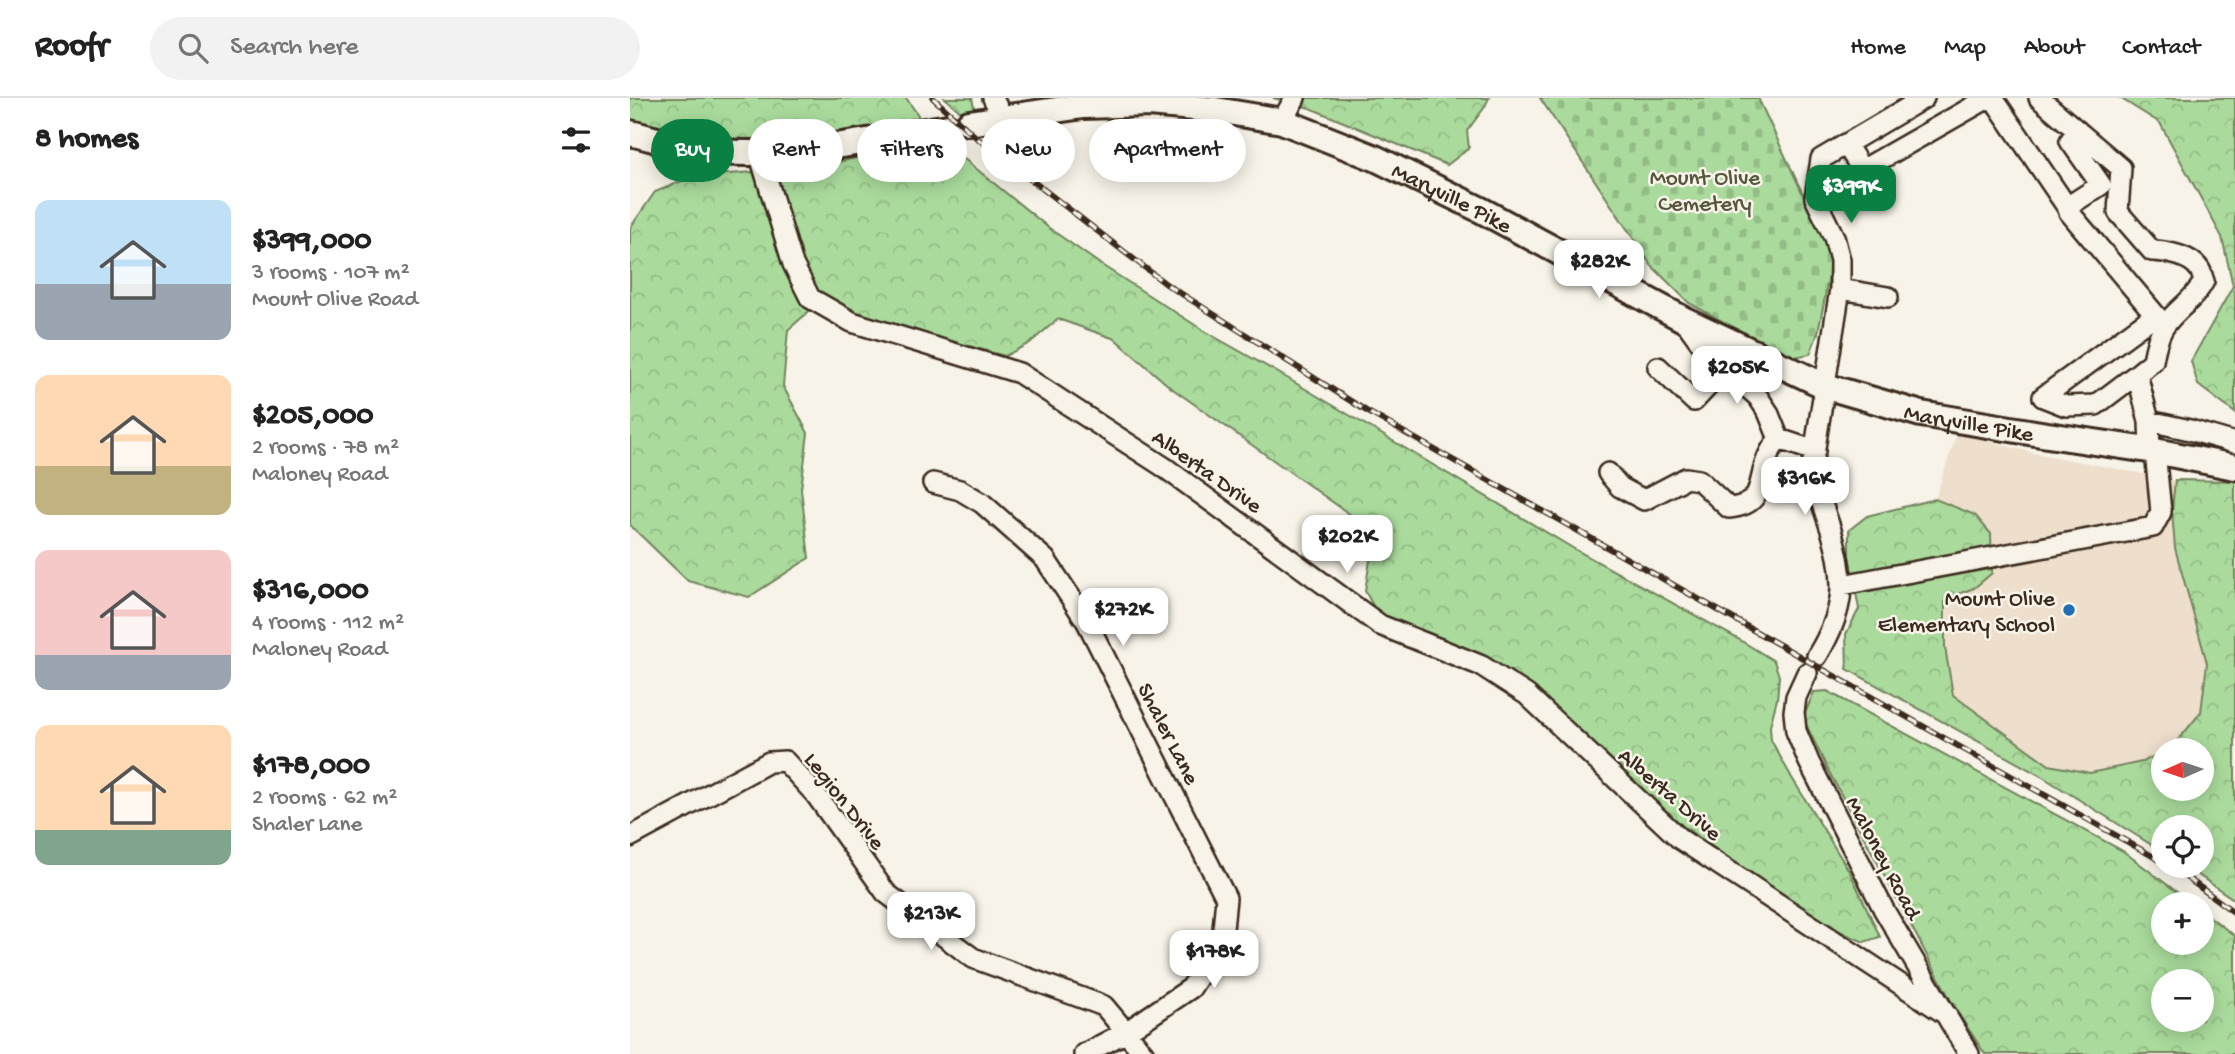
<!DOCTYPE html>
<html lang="en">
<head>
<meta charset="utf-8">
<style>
	:root { --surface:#fff; --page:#f2f2f2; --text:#222; --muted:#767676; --line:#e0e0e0; --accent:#0b8043 }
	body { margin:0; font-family:"Gochi Hand",sans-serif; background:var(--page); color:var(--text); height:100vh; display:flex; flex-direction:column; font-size:26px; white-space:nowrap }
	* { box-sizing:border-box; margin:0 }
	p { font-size:23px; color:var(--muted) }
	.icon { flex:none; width:38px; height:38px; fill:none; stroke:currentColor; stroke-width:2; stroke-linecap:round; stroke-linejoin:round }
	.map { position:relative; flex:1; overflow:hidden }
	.panel { display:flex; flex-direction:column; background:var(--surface); width:630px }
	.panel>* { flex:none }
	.banner { position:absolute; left:21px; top:21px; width:665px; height:63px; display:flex; gap:14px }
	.needle { width:46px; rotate:267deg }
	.tools { position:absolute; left:1521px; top:640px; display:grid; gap:14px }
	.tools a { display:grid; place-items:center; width:63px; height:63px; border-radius:50%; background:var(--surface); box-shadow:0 4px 18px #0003; font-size:35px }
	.price { position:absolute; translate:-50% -60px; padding:0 16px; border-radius:14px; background:#fff; color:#222; font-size:23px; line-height:46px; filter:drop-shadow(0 2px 4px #0008) }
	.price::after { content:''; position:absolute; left:50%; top:42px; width:21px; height:16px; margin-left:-10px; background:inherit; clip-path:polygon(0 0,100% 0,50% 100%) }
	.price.current { background:var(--accent); color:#fff }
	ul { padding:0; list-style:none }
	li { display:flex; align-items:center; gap:21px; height:175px; padding:0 35px }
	li span { display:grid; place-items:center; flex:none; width:196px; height:140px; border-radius:14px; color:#555 }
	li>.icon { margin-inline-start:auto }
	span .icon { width:84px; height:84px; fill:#fffc; stroke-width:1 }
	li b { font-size:30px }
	h2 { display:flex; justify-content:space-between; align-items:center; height:84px; padding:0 35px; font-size:30px }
	.tag { padding:0 24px; border-radius:32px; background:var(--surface); box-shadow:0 4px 18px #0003; font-size:24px; line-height:63px }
	.tag.current { background:var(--accent); color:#fff }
	header { display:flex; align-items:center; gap:42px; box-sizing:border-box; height:98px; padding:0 35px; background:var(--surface); border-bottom:2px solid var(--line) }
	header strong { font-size:33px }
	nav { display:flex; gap:38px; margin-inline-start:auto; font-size:24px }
	.search { width:490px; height:63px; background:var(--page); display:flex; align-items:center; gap:18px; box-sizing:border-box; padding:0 24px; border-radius:38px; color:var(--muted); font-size:26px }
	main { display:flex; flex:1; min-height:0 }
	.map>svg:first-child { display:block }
</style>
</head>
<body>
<header>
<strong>Roofr</strong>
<div class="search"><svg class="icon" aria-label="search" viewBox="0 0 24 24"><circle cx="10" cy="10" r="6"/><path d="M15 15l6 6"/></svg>Search here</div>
<nav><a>Home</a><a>Map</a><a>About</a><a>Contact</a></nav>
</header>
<main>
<section class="panel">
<h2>8 homes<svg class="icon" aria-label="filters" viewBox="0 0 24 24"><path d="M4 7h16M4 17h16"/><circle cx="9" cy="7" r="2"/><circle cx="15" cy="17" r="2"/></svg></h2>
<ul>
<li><span style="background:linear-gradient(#bfe0f5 60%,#9aa5b1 0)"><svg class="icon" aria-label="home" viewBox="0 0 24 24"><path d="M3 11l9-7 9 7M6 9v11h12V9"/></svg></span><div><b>$399,000</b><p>3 rooms · 107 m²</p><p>Mount Olive Road</p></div></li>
<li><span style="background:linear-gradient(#ffd9b3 65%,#c2b280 0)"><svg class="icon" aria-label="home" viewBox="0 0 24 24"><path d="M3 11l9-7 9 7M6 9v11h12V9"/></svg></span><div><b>$205,000</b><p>2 rooms · 78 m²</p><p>Maloney Road</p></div></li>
<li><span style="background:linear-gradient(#f6c9c9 75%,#9aa5b1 0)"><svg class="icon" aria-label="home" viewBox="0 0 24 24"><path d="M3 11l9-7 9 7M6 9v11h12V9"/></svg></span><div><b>$316,000</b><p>4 rooms · 112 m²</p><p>Maloney Road</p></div></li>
<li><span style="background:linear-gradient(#ffd9b3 75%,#7fa58c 0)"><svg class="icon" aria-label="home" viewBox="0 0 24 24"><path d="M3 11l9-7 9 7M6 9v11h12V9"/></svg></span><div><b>$178,000</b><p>2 rooms · 62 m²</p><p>Shaler Lane</p></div></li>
</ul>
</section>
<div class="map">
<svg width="1605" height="956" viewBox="0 0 1605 956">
	<defs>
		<pattern id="forest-crowns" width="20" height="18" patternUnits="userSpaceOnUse" patternTransform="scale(1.75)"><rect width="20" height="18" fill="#aadb9c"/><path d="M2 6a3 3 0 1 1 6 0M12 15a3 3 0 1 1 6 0" fill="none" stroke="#93bc86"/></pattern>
		<pattern id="cemetery-stones" width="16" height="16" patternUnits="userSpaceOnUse" patternTransform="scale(1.75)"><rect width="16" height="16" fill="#aadb9c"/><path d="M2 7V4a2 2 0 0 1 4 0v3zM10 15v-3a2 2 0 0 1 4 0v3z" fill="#93bc86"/></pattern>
	</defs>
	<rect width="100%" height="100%" fill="#f7f3e8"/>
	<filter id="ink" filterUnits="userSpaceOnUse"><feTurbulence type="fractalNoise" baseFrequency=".0143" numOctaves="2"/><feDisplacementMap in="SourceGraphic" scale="14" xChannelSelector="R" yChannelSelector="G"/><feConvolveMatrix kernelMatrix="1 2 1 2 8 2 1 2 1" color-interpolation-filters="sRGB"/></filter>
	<g filter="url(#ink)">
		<path fill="#eedecc" d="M1327 335 1404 355 1545 382 1542 413 1545 450 1577 565 1572 614 1542 650 1512 664 1460 675 1419 667 1323 597 1315 549 1318 496 1305 401Z"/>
		<path fill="url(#forest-crowns)" stroke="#72825d" stroke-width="2" fill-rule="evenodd" d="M0 0H276L288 17V23C232 32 174 42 117 41 78 41 38 34 0 25Z
			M315 0H342L345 14 334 17Z
			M643 0H859L854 10 837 33 839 50 817 67 680 10Z
			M1490 0H1605V315L1568 287 1561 263 1603 188 1592 139 1530 25Z
			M290 47H317L419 130 470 166 576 234 652 277 946 452 1110 542 1144 563 1149 578 1147 601 1140 628 1141 642 1162 680 1221 776 1250 839 1234 844 1193 826 1053 728 895 585 859 560 777 530 746 513 735 493 742 450V432L540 289 485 241 428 221 400 245 375 258 239 221 196 198 158 232 153 288 178 335 171 391 179 460 119 499 58 483 0 427V130L25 94 62 79 183 69Z
			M1545 382 1605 383V802L1555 768H1572V730H1533V754L1411 678 1217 571 1216 536 1229 511 1219 458V432L1237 418 1305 401 1345 417 1361 436 1362 475 1344 490 1315 501V549L1323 597 1419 667 1460 675 1512 664 1533 654V691H1572V653H1535L1542 650 1571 614 1577 565 1545 450 1542 413Z
			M1197 593 1493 753 1564 807H1533V845H1572V813L1605 838V956H1355L1326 912 1197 670 1173 620 1184 594ZM1533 884H1572V922H1533Z"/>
		<path fill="url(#cemetery-stones)" stroke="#72825d" stroke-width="2" d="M910 0H1128L1200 154 1198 183 1188 235 1180 256 1165 259 1136 247 1059 205 1021 167Z"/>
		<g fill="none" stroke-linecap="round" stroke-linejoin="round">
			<g stroke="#3b2a1e" stroke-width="24">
				<path id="minor" d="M363 0 373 20
					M1363 0 1437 109 1471 87 1440 43 1447 32
					M1409 0 1491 70 1488 114 1522 153C1536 153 1562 158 1570 172 1572 175 1572 179 1574 183 1565 201 1548 210 1536 226 1528 236 1525 251 1523 263L1507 276 1519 323
					M652 23 665 0
					M1216 46 1232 72 1353 3 1355 0
					M129 55 163 166 180 200 222 224 389 275 534 369 750 527 852 568 897 597 1050 741 1317 917
					M1437 109 1439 114 1534 227
					M1210 191 1258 199
					M1054 222 1075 251 1128 299 1138 314 1149 341 1185 353
					M1028 269 1064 303 1096 269
					M1507 276 1466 307 1436 308 1413 299 1525 217
					M1520 352 1519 323 1560 332 1605 345
					M978 375 990 389 1014 402 1056 380 1069 382 1099 410C1131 407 1128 390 1135 366 1138 356 1143 348 1149 340
					M303 385 330 392 352 405 415 461 457 524 596 800 592 842 561 890 496 934 454 956
					M1212 487 1523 429 1531 414 1525 353
					M1187 558C1215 512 1217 483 1201 432 1194 411 1186 391 1182 369L1210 191V162L1204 139 1185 100 1191 61 1294 0
					M1177 575 1166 599 1164 614 1166 633 1179 664 1254 812 1339 956
					M0 739 139 664 155 663 186 697 256 795 343 860 474 908 514 956"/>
			</g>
			<g stroke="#3b2a1e" stroke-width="30">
				<g id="major">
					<path id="s1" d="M339 25 453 8 519 6 586 12 652 23 745 60 851 112 1053 221 1195 288 1291 316 1411 336 1525 353 1605 369"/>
					<path d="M0 35C29 42 59 52 89 54 165 60 244 41 318 29"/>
				</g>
			</g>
			<use href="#minor" stroke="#f7f3e8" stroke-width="19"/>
			<use href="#major" stroke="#f7f3e8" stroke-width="24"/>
			<g stroke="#3b2a1e" stroke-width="6">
				<path id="rail" d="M303 0 347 40 536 186 738 314 1533 764
					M1541 768 1605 815"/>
			</g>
			<use href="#rail" stroke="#f7f3e8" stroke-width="3.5" stroke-dasharray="10" stroke-linecap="butt"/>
		</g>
	</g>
	<circle fill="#1f6fb2" stroke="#f7f3e8" stroke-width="2.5" cx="1439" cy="512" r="7"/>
	<g text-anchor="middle" stroke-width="5" stroke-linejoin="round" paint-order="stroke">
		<g font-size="23" fill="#57563e" stroke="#f7f3e8">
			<text x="1075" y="86">Mount Olive<tspan x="1075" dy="26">Cemetery</tspan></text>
		</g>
		<g font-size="23" fill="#3b2a1e" stroke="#f7f3e8">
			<text dy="8" stroke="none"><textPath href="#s1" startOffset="502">Maryville Pike</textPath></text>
			<text dy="8" stroke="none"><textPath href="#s1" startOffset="1069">Maryville Pike</textPath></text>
			<text transform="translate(578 372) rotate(35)" y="8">Alberta Drive</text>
			<text transform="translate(540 635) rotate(63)" y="8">Shaler Lane</text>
			<text transform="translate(1041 695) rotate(41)" y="8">Alberta Drive</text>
			<text transform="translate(216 702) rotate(52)" y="8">Legion Drive</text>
			<text transform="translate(1255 759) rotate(62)" y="8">Maloney Road</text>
		</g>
		<g font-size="23" fill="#3b2a1e" stroke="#f7f3e8" text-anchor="end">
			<text x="1425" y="507">Mount Olive<tspan x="1425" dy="26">Elementary School</tspan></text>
		</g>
	</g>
</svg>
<div class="tools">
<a><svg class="needle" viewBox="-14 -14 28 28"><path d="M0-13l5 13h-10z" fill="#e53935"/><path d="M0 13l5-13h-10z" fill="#767676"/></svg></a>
<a><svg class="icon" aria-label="locate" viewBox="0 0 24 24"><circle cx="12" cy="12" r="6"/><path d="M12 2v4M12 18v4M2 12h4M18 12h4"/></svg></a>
<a>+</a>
<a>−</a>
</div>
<b class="price current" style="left:1221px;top:127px">$399K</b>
<b class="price" style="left:969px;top:202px">$282K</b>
<b class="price" style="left:1107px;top:308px">$205K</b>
<b class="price" style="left:1175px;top:419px">$316K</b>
<b class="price" style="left:717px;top:477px">$202K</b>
<b class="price" style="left:493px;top:550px">$272K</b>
<b class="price" style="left:301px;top:854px">$213K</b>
<b class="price" style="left:584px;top:892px">$178K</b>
<div class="banner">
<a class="tag current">Buy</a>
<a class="tag">Rent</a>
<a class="tag">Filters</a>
<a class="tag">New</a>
<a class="tag">Apartment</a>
</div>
</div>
</main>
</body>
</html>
